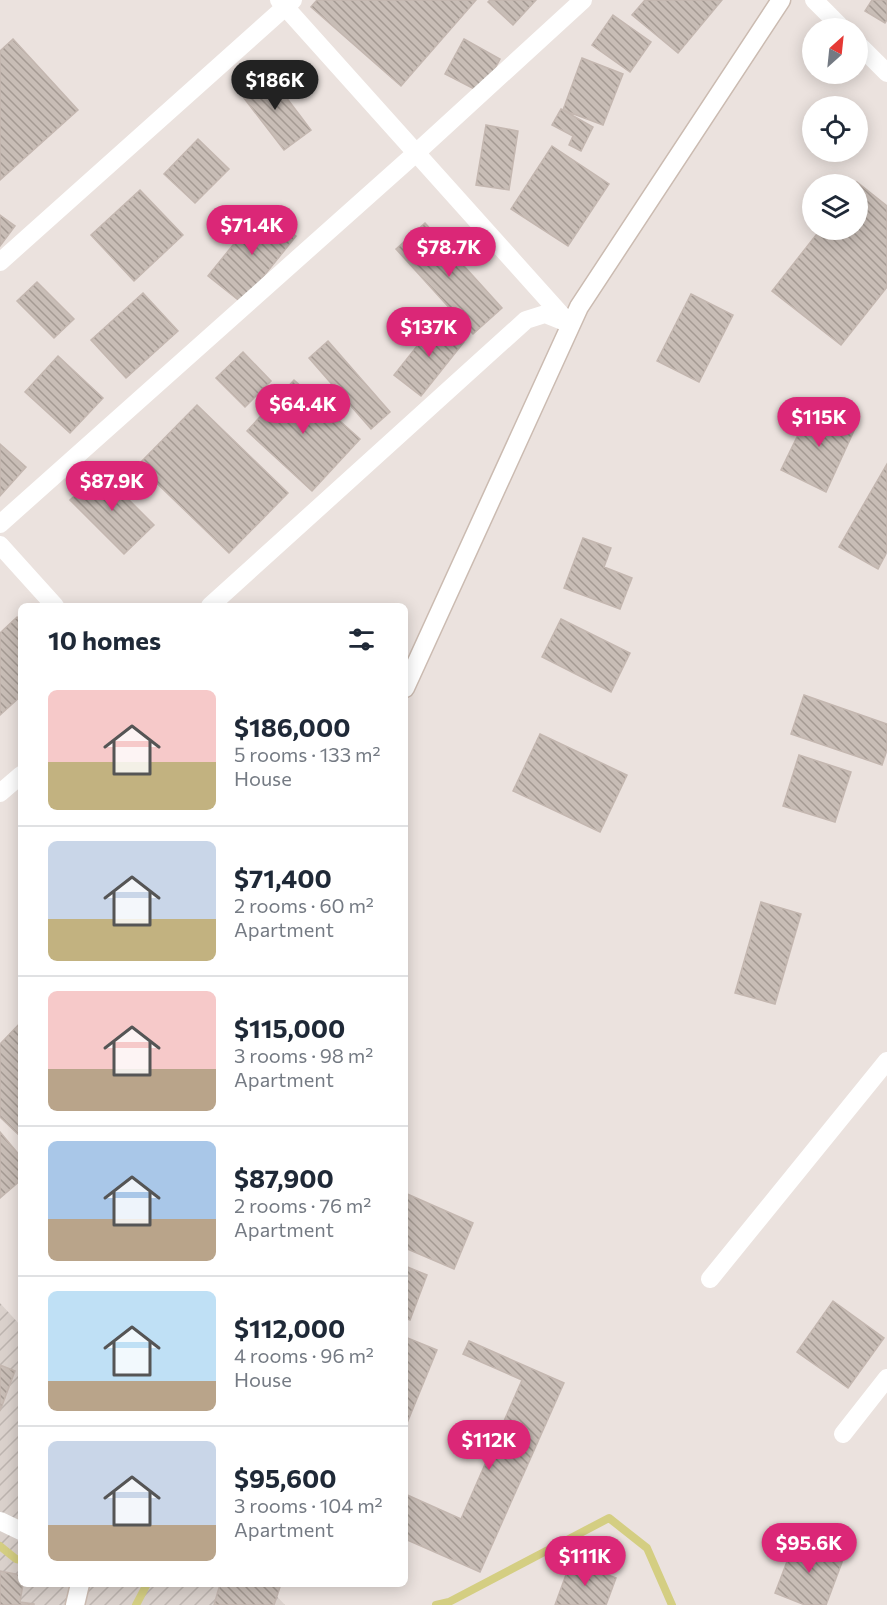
<!DOCTYPE html>
<html lang="en">
<head>
<meta charset="utf-8">
<style>
	:root { --surface:#fff; --page:#f6f6f7; --text:#1f2937; --muted:#747a83; --line:#e0e1e3; --accent:#db2777 }
	body { margin:0; font-family:Commissioner,sans-serif; background:var(--page); color:var(--text); height:100vh; display:flex; flex-direction:column; font-size:22px; white-space:nowrap }
	* { box-sizing:border-box; margin:0 }
	p { font-size:20px; color:var(--muted) }
	.icon { flex:none; width:33px; height:33px; fill:none; stroke:currentColor; stroke-width:2; stroke-linecap:round; stroke-linejoin:round }
	.map { position:relative; flex:1; overflow:hidden }
	.panel { position:absolute; left:18px; top:603px; width:390px; height:984px; display:flex; flex-direction:column; background:var(--surface); border-radius:9px; box-shadow:0 3px 15px #0003 }
	.panel>* { flex:none }
	.needle { width:39px; rotate:27deg }
	.buttons { position:absolute; left:802px; top:18px; display:grid; gap:12px }
	.buttons a { display:grid; place-items:center; width:66px; height:66px; border-radius:50%; background:var(--surface); box-shadow:0 3px 15px #0003; font-size:30px }
	.price { position:absolute; translate:-50% -51px; padding:0 14px; border-radius:21px; background:var(--accent); color:#fff; font-size:20px; line-height:39px; filter:drop-shadow(0 2px 3px #0008) }
	.price::after { content:''; position:absolute; left:50%; top:36px; width:18px; height:14px; margin-left:-9px; background:inherit; clip-path:polygon(0 0,100% 0,50% 100%) }
	.price.selected { background:#222; color:#fff }
	ul { padding:0; list-style:none }
	li { display:flex; align-items:center; gap:18px; height:150px; padding:0 30px }
	li+li { border-top:2px solid var(--line) }
	li span { display:grid; place-items:center; flex:none; width:168px; height:120px; border-radius:9px; color:#555 }
	li>.icon { margin-inline-start:auto }
	span .icon { width:72px; height:72px; fill:#fffc; stroke-width:1 }
	li b { font-size:26px }
	h2 { display:flex; justify-content:space-between; align-items:center; height:72px; padding:0 30px; font-size:26px }
	.map>svg:first-child { display:block }
</style>
</head>
<body>
<div class="map">
<svg width="887" height="1605" viewBox="0 0 887 1605">
	<defs>
		<pattern id="industrial-furrows" width="10" height="10" patternUnits="userSpaceOnUse" patternTransform="scale(1.5)"><rect width="10" height="10" fill="#dad1cc"/><path d="M-1 1l2-2M0 10L10 0M9 11l2-2" fill="none" stroke="#bcb4af"/></pattern>
		<pattern id="building-back-hatch" width="6" height="6" patternUnits="userSpaceOnUse" patternTransform="scale(1.5)"><rect width="6" height="6" fill="#c8bdb6"/><path d="M-1 5l2 2M0 0l6 6M5-1l2 2" fill="none" stroke="#a49a93"/></pattern>
	</defs>
	<rect width="100%" height="100%" fill="#ebe2de"/>
	<path fill="url(#industrial-furrows)" d="M0 1303 21 1326V1584H265L285 1605H0Z"/>
	<g fill="none" stroke-linecap="round" stroke-linejoin="round">
		<path stroke="#d4ce82" stroke-width="8" d="M0 1546 16 1559 21 1560
			M136 1605 147 1584
			M436 1605 449 1602 609 1518 647 1548 672 1605"/>
	</g>
	<path fill="url(#building-back-hatch)" stroke="#c4b7b0" stroke-width="1.5" d="M317 0H476L401 86 311 7Z
		M490 0H536L513 25 488 2Z
		M645 0H722L678 53 632 15Z
		M872 0H887V20L885 23 865 11Z
		M613 15 651 42 630 72 592 45Z
		M13 39 78 110 0 180V51Z
		M464 39 500 59 482 93 445 74Z
		M582 58 623 74 603 125 563 110Z
		M267 72 311 130 284 150 240 93Z
		M561 109 593 127 581 151 569 145 573 136 552 125Z
		M486 125 518 131 509 190 476 185Z
		M198 139 229 169 195 203 164 174Z
		M552 146 609 184 568 246 511 209Z
		M857 182 887 206V287L841 345 772 291 820 230H858V184H856Z
		M140 190 183 235 134 281 91 235Z
		M262 209 296 236 242 303 208 276Z
		M0 215 15 226 0 246Z
		M425 223 502 308 473 334 396 249Z
		M37 282 74 319 54 338 17 301Z
		M143 293 178 331 126 378 91 340Z
		M691 294 733 315 699 382 657 361Z
		M437 321 464 342 421 396 394 375Z
		M328 341 390 412 371 429 309 358Z
		M243 352 271 381 245 407 216 378Z
		M58 356 103 398 70 433 25 392Z
		M294 380 360 439 312 491 247 431Z
		M813 404 857 424 826 492 781 470Z
		M197 405 288 493 229 553 138 465Z
		M0 444 26 467 0 496Z
		M887 464V552L878 569 839 547Z
		M100 471 154 525 124 554 70 500Z
		M583 538 611 548 604 567 632 578 620 609 564 588Z
		M17 617 21 622V696L0 715V633Z
		M561 619 630 653 611 692 542 657Z
		M804 695 887 724V750L882 765 791 734Z
		M540 734 627 775 600 832 513 791Z
		M799 755 851 772 835 822 783 806Z
		M761 902 801 914 775 1004 735 993Z
		M21 1022V1137L0 1117V1044Z
		M0 1132 21 1157V1180L0 1198Z
		M405 1193 473 1223 454 1269 405 1248Z
		M405 1266 427 1275 410 1320 405 1318Z
		M833 1301 884 1338 848 1388 797 1352Z
		M405 1337 437 1350 405 1428Z
		M469 1341 564 1383 480 1572 405 1539V1494L461 1519 522 1380 463 1354Z
		M0 1365 15 1371 0 1411Z
		M796 1538 844 1557 826 1605H805L775 1593Z
		M571 1561 616 1578 606 1605H555Z
		M0 1571 21 1575V1584H23L20 1602 34 1604V1605H0Z
		M220 1584H281L274 1605H214Z"/>
	<g fill="none" stroke-linecap="round" stroke-linejoin="round">
		<g stroke="#cbbbb1" stroke-width="21">
			<path id="secondary" d="M405 688 579 307 781 0
				M75 1605 80 1584"/>
		</g>
		<path stroke="#fff" stroke-width="18" d="M279 0 566 320
			M814 0 842 28
			M858 44 887 73
			M0 262 293 0
			M0 524 416 153 583 0
			M0 545 55 606
			M210 606 526 320 545 314 570 324
			M0 793 21 775
			M710 1279 887 1061
			M843 1434 887 1378
			M0 1521 21 1531"/>
		<use href="#secondary" stroke="#fff" stroke-width="18"/>
	</g>
</svg>
<div class="buttons">
<a><svg class="needle" viewBox="-14 -14 28 28"><path d="M0-13l5 13h-10z" fill="#e53935"/><path d="M0 13l5-13h-10z" fill="#747a83"/></svg></a>
<a><svg class="icon" aria-label="locate" viewBox="0 0 24 24"><circle cx="12" cy="12" r="6"/><path d="M12 2v4M12 18v4M2 12h4M18 12h4"/></svg></a>
<a><svg class="icon" aria-label="layers" viewBox="0 0 24 24"><path d="M12 4l9 5-9 5-9-5zM3 14l9 5 9-5"/></svg></a>
</div>
<b class="price selected" style="left:275px;top:111px">$186K</b>
<b class="price" style="left:252px;top:256px">$71.4K</b>
<b class="price" style="left:449px;top:278px">$78.7K</b>
<b class="price" style="left:429px;top:358px">$137K</b>
<b class="price" style="left:303px;top:435px">$64.4K</b>
<b class="price" style="left:819px;top:448px">$115K</b>
<b class="price" style="left:112px;top:512px">$87.9K</b>
<b class="price" style="left:489px;top:1471px">$112K</b>
<b class="price" style="left:809px;top:1574px">$95.6K</b>
<b class="price" style="left:585px;top:1587px">$111K</b>
<section class="panel">
<h2>10 homes<svg class="icon" aria-label="filters" viewBox="0 0 24 24"><path d="M4 7h16M4 17h16"/><circle cx="9" cy="7" r="2"/><circle cx="15" cy="17" r="2"/></svg></h2>
<ul>
<li><span style="background:linear-gradient(#f6c9c9 60%,#c2b280 0)"><svg class="icon" aria-label="home" viewBox="0 0 24 24"><path d="M3 11l9-7 9 7M6 9v11h12V9"/></svg></span><div><b>$186,000</b><p>5 rooms · 133 m²</p><p>House</p></div></li>
<li><span style="background:linear-gradient(#c9d6e8 65%,#c2b280 0)"><svg class="icon" aria-label="home" viewBox="0 0 24 24"><path d="M3 11l9-7 9 7M6 9v11h12V9"/></svg></span><div><b>$71,400</b><p>2 rooms · 60 m²</p><p>Apartment</p></div></li>
<li><span style="background:linear-gradient(#f6c9c9 65%,#b9a48a 0)"><svg class="icon" aria-label="home" viewBox="0 0 24 24"><path d="M3 11l9-7 9 7M6 9v11h12V9"/></svg></span><div><b>$115,000</b><p>3 rooms · 98 m²</p><p>Apartment</p></div></li>
<li><span style="background:linear-gradient(#a9c7e8 65%,#b9a48a 0)"><svg class="icon" aria-label="home" viewBox="0 0 24 24"><path d="M3 11l9-7 9 7M6 9v11h12V9"/></svg></span><div><b>$87,900</b><p>2 rooms · 76 m²</p><p>Apartment</p></div></li>
<li><span style="background:linear-gradient(#bfe0f5 75%,#b9a48a 0)"><svg class="icon" aria-label="home" viewBox="0 0 24 24"><path d="M3 11l9-7 9 7M6 9v11h12V9"/></svg></span><div><b>$112,000</b><p>4 rooms · 96 m²</p><p>House</p></div></li>
<li><span style="background:linear-gradient(#c9d6e8 70%,#b9a48a 0)"><svg class="icon" aria-label="home" viewBox="0 0 24 24"><path d="M3 11l9-7 9 7M6 9v11h12V9"/></svg></span><div><b>$95,600</b><p>3 rooms · 104 m²</p><p>Apartment</p></div></li>
</ul>
</section>
</div>
</body>
</html>
